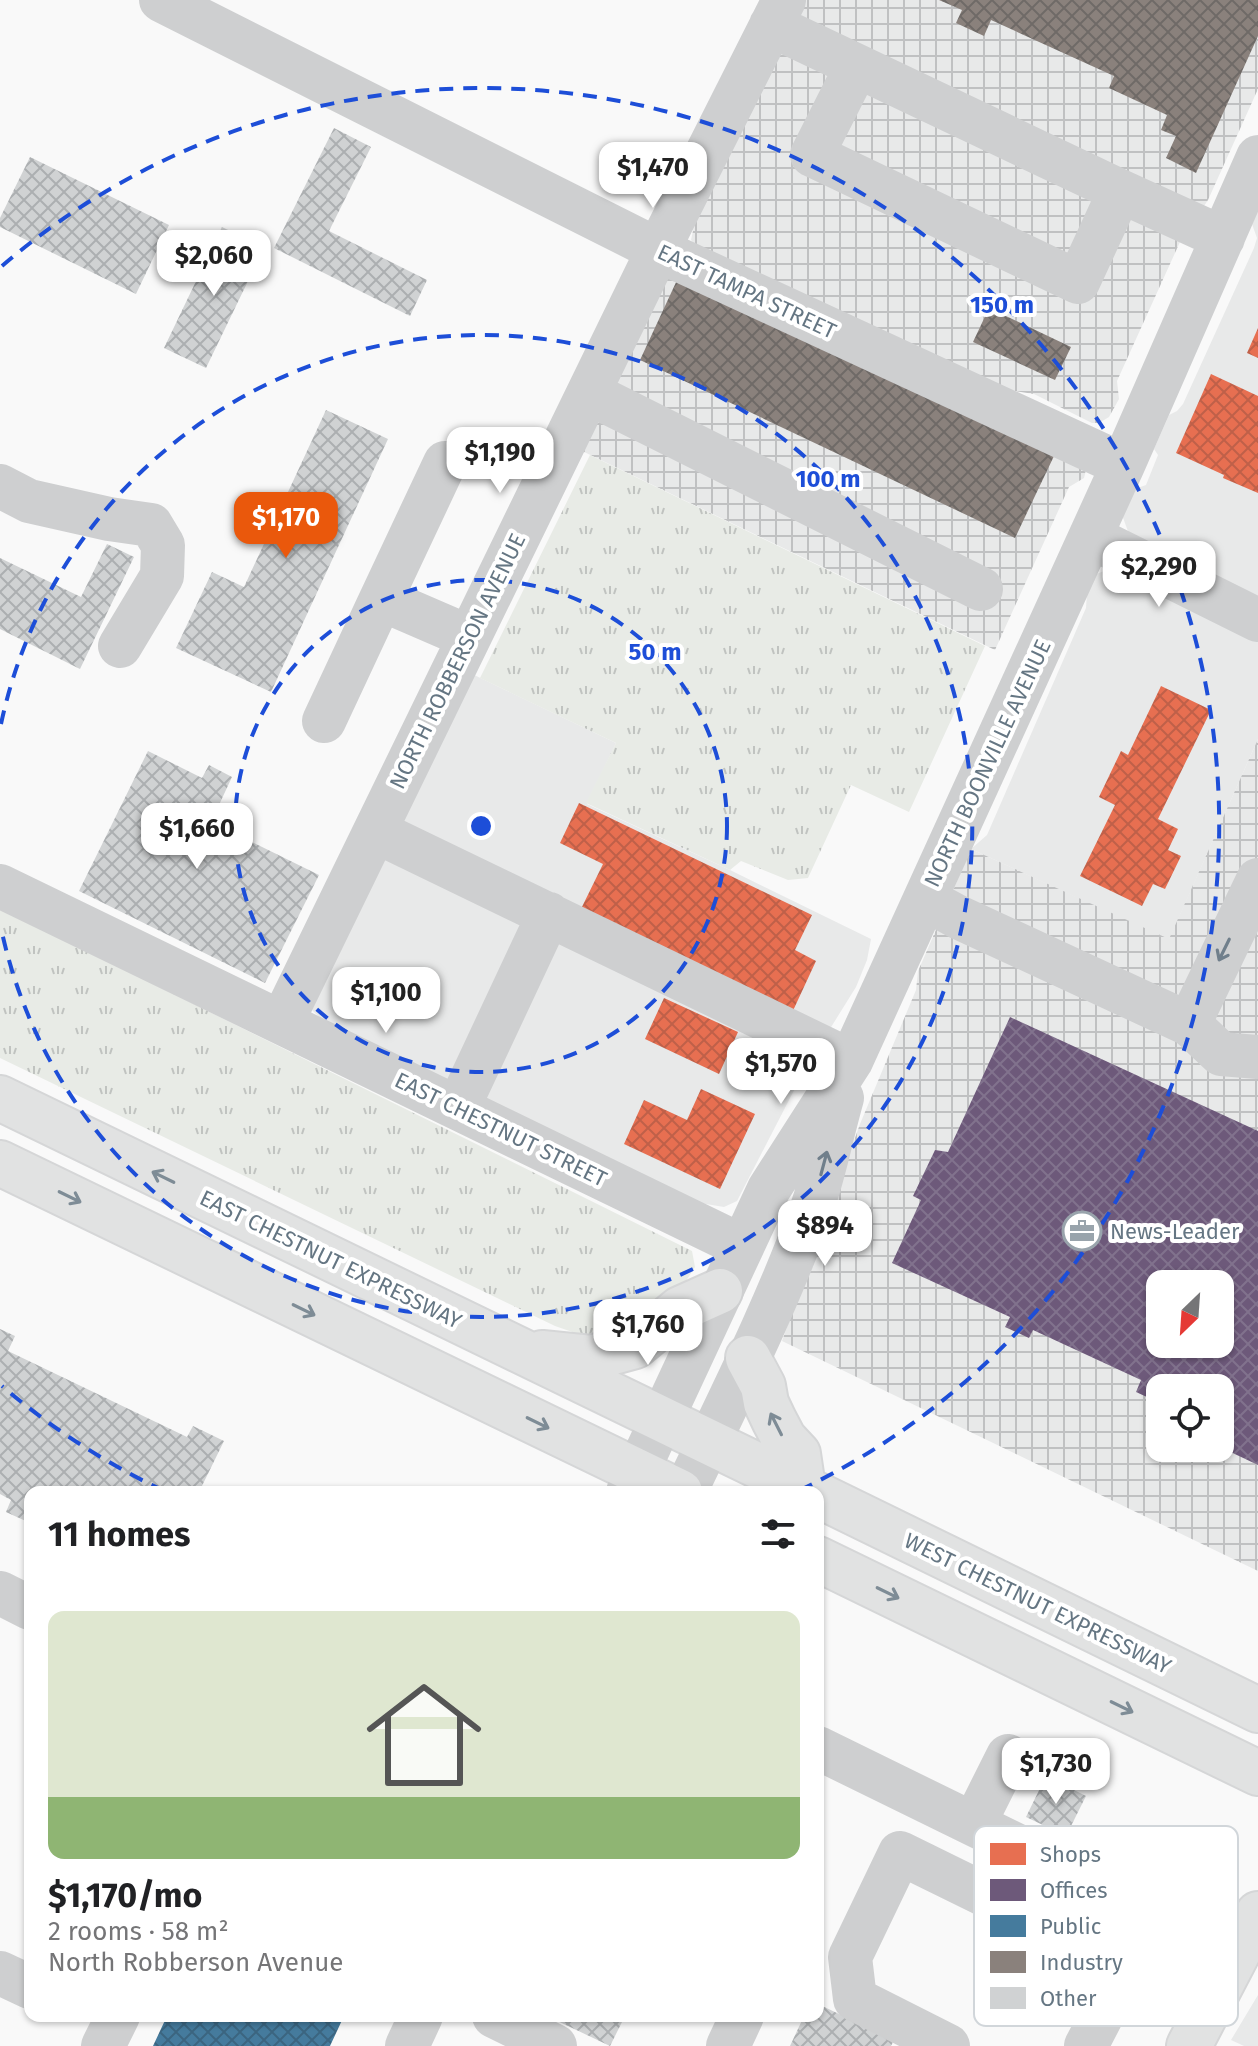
<!DOCTYPE html>
<html lang="en">
<head>
<meta charset="utf-8">
<style>
	:root { --surface:#fff; --page:#f2f2f2; --text:#202124; --muted:#757577; --line:#e0e0e0; --accent:#ea580c }
	body { margin:0; font-family:"Fira Sans",sans-serif; background:var(--page); color:var(--text); height:100vh; display:flex; flex-direction:column; font-size:30px; white-space:nowrap }
	* { box-sizing:border-box; margin:0 }
	p { font-size:26px; color:var(--muted) }
	.icon { flex:none; width:44px; height:44px; fill:none; stroke:currentColor; stroke-width:2; stroke-linecap:round; stroke-linejoin:round }
	.map { position:relative; flex:1; overflow:hidden }
	.sheet { position:absolute; left:24px; top:1486px; width:800px; height:536px; display:flex; flex-direction:column; background:var(--surface); border-radius:16px; box-shadow:0 2px 6px #0004 }
	.sheet>* { flex:none }
	.needle { width:52px; rotate:205deg }
	.buttons { position:absolute; left:1146px; top:1270px; display:grid; gap:16px }
	.buttons a { display:grid; place-items:center; width:88px; height:88px; border-radius:16px; background:var(--surface); box-shadow:0 2px 6px #0004; font-size:40px }
	.price { position:absolute; translate:-50% -68px; padding:0 18px; border-radius:16px; background:#fff; color:#222; font-size:26px; line-height:52px; filter:drop-shadow(0 2px 4px #0008) }
	.price::after { content:''; position:absolute; left:50%; top:48px; width:24px; height:18px; margin-left:-12px; background:inherit; clip-path:polygon(0 0,100% 0,50% 100%) }
	.price.on { background:var(--accent); color:#fff }
	ul { padding:0; list-style:none }
	li { display:grid; align-content:center; gap:16px; height:424px; padding:0 24px }
	li+li { border-top:2px solid var(--line) }
	li span { display:grid; place-items:center; height:248px; border-radius:16px; color:#555 }
	li>.icon { margin-inline-start:auto }
	span .icon { width:144px; height:144px; fill:#fffc; stroke-width:1 }
	li b { font-size:34px }
	h2 { display:flex; justify-content:space-between; align-items:center; height:96px; padding:0 24px; font-size:34px }
	.map>svg:first-child { display:block }
</style>
</head>
<body>
<div class="map">
<svg width="1258" height="2046" viewBox="0 0 1258 2046">
	<defs>
		<pattern id="industrial-grid" width="8" height="8" patternUnits="userSpaceOnUse" patternTransform="scale(2)"><rect width="8" height="8" fill="#e8e9e9"/><path d="M0 4h8M4 0v8" fill="none" stroke="#c0c1c2"/></pattern>
		<pattern id="grass-tufts" width="24" height="20" patternUnits="userSpaceOnUse" patternTransform="scale(2)"><rect width="24" height="20" fill="#e8ebe6"/><path d="M3 7l-1-3M5 7V3M7 7l1-3M15 17l-1-3M17 17v-4M19 17l1-3" fill="none" stroke="#c0c3c0"/></pattern>
		<pattern id="shops-cross-hatch" width="8" height="8" patternUnits="userSpaceOnUse" patternTransform="scale(2)"><rect width="8" height="8" fill="#e76f51"/><path d="M0 0l8 8M0 8l8-8" fill="none" stroke="#bf6049"/></pattern>
		<pattern id="offices-cross-hatch" width="8" height="8" patternUnits="userSpaceOnUse" patternTransform="scale(2)"><rect width="8" height="8" fill="#6d597a"/><path d="M0 0l8 8M0 8l8-8" fill="none" stroke="#81728d"/></pattern>
		<pattern id="public-cross-hatch" width="8" height="8" patternUnits="userSpaceOnUse" patternTransform="scale(2)"><rect width="8" height="8" fill="#457b9d"/><path d="M0 0l8 8M0 8l8-8" fill="none" stroke="#3b6580"/></pattern>
		<pattern id="industry-cross-hatch" width="8" height="8" patternUnits="userSpaceOnUse" patternTransform="scale(2)"><rect width="8" height="8" fill="#8a817c"/><path d="M0 0l8 8M0 8l8-8" fill="none" stroke="#6f6a67"/></pattern>
		<pattern id="building-cross-hatch" width="8" height="8" patternUnits="userSpaceOnUse" patternTransform="scale(2)"><rect width="8" height="8" fill="#d0d2d3"/><path d="M0 0l8 8M0 8l8-8" fill="none" stroke="#acafb1"/></pattern>
	</defs>
	<rect width="100%" height="100%" fill="#f9f9f9"/>
	<path fill="#e8e9e9" d="M1258 210V596L1129 534 1122 515 1132 490 1146 485 1158 455 1154 449 1169 415 1177 411 1183 404 1254 248 1257 238 1252 224Z
		M1104 571 1113 572 1258 642V739L1169 940 971 849 987 835 1086 608 1087 593 1094 575Z
		M468 672 616 743 587 804 730 870 871 939 867 960 856 987 805 1069 737 1201 724 1207 694 1202 321 1019 312 1010Z
		M1258 1995V2046H1244L1231 2040Z"/>
	<path fill="url(#industrial-grid)" fill-rule="evenodd" d="M806 0H1258V89L1208 200 1202 209 1194 211 1117 381 1119 399 1109 417 1099 423H1092L1034 394 982 386 696 246 691 240 694 226Z
		M671 272 1086 470 1084 478 1069 487 995 650 580 450Z
		M1258 739V1571L782 1341 860 1124 916 990 918 971 922 962 971 849 1169 939ZM1160 1284H1220V1344H1160ZM1160 1388H1220V1448H1160Z"/>
	<path fill="url(#grass-tufts)" d="M590 455 985 646 909 812 851 785 808 878 788 880 741 861 730 870 586 803 616 743 480 678Z
		M0 908 692 1251 695 1267 686 1281 640 1326 598 1336 581 1335 555 1326 0 1058Z"/>
	<path fill="url(#shops-cross-hatch)" d="M1258 328V358L1247 353Z
		M1211 374 1258 396V493L1223 478 1224 475 1176 453Z
		M1161 686 1211 710 1158 819 1178 829 1168 850 1181 856 1165 889 1153 884 1142 906 1080 876 1115 805 1099 797 1121 751 1128 755Z
		M579 803 812 915 795 950 816 961 791 1015 579 913 603 864 560 843Z
		M664 998 738 1032 719 1074 645 1039Z
		M701 1089 755 1114 720 1189 624 1144 644 1100 687 1120Z"/>
	<path fill="url(#offices-cross-hatch)" fill-rule="evenodd" d="M1010 1017 1258 1131V1465L1220 1447V1388H1160V1403L1136 1392 1141 1380 1033 1330 1029 1338 1005 1327 1010 1317 892 1263 921 1200 913 1196 935 1150 948 1152ZM1160 1284H1220V1344H1160Z"/>
	<path fill="url(#public-cross-hatch)" d="M167 2016H344L330 2046H153Z"/>
	<path fill="url(#industry-cross-hatch)" d="M939 0H1258V36L1196 173 1166 158 1176 136 1161 130 1167 115 1109 88 1114 76 991 20 984 36 956 23 962 10Z
		M678 278 1054 456 1015 538 640 360Z
		M989 308 1071 347 1055 380 973 342Z"/>
	<path fill="url(#building-cross-hatch)" d="M334 128 371 147 329 231 427 280 410 316 274 248Z
		M30 157 169 225 136 294 0 227V218Z
		M222 227 264 248 206 368 164 348Z
		M326 410 388 439 271 692 176 648 212 572 244 587Z
		M107 544 134 557 80 669 0 629V558L81 597Z
		M148 751 202 778 209 765 232 777 211 822 319 875 265 983 79 891Z
		M0 1329 15 1336 8 1351 187 1437 193 1426 224 1441 199 1492H30V1523L6 1512 11 1500 0 1494Z
		M1046 1776 1086 1796 1066 1836 1026 1817Z
		M818 2004 894 2040 891 2046H790L804 2016H818Z
		M547 2016H625L610 2046Z"/>
	<g fill="none" stroke-linecap="round" stroke-linejoin="round">
		<g stroke="#d5d6d7" stroke-width="48">
			<path id="major" d="M0 1098 812 1492
				M0 1163 680 1492
				M542 1353 591 1358 635 1346 680 1309 720 1291
				M748 1358 763 1386 766 1403 774 1420 784 1439 798 1454 803 1488
				M818 1495 1258 1710
				M818 1559 1258 1773
				M1189 2046 1258 1914"/>
		</g>
		<path stroke="#cecfd0" stroke-width="44" d="M161 0 658 250 1123 465
			M771 25 1120 191 1223 238
			M857 66 812 155 1078 282 1120 191
			M589 393 981 589
			M0 486 29 501 109 519 151 525 163 545 162 576 120 646
			M1091 537 1258 620
			M381 599 445 463
			M324 721 381 599 469 637
			M375 831 851 1061
			M1258 880 1189 1024 1221 1054 1258 1057
			M0 886 742 1246
			M925 899 958 917 1189 1024
			M282 1022 658 250 784 0
			M458 1108 549 914
			M628 1492 769 1189 851 1061 1123 465 1258 157
			M685 1492C730 1398 778 1303 813 1205 825 1170 832 1133 842 1098
			M0 1593 30 1608
			M818 1748 1236 1953
			M974 1824 1008 1756
			M0 1973 30 1987
			M494 2016 555 2046
			M103 2046 118 2016
			M407 2046 421 2016
			M728 2046 742 2016
			M948 2046 855 1999 850 1957 900 1853 1128 1965 1086 2046"/>
		<use href="#major" stroke="#e1e2e2" stroke-width="44"/>
	</g>
	<defs><path id="oneway-shaft" d="M-6 0H5M1.5-3L5.5 0L1.5 3" fill="none" stroke-width="1.6" stroke-linecap="round" stroke-linejoin="round" transform="scale(2)"/></defs>
	<g stroke="#707f8b">
		<use href="#oneway-shaft" transform="translate(1224 950) rotate(116)"/>
		<use href="#oneway-shaft" transform="translate(824 1163) rotate(-75)"/>
	</g>
	<g stroke="#7e8c96">
		<use href="#oneway-shaft" transform="translate(163 1177) rotate(-154)"/>
		<use href="#oneway-shaft" transform="translate(70 1197) rotate(26)"/>
		<use href="#oneway-shaft" transform="translate(304 1310) rotate(26)"/>
		<use href="#oneway-shaft" transform="translate(538 1423) rotate(26)"/>
		<use href="#oneway-shaft" transform="translate(776 1424) rotate(-117)"/>
		<use href="#oneway-shaft" transform="translate(888 1593) rotate(26)"/>
		<use href="#oneway-shaft" transform="translate(1122 1707) rotate(26)"/>
	</g>
	<g fill="none" stroke="#1d4ed8" stroke-width="4" stroke-dasharray="14 10">
		<circle cx="481" cy="826" r="246"/>
		<path d="M1 724A491 491 0 1 1 1 928"/>
		<path d="M164 1491A737 737 0 0 1 2 1386M2 266A737 737 0 1 1 798 1491"/>
	</g>
	<defs>
		<g id="office-ring" transform="scale(2)"><circle r="9.5" fill="#fff" stroke="#99a4ac" stroke-width="1.5"/><path d="M-6-3h4V-5.5h4V-3h4V5H-6ZM-1-4.5V-3h2v-1.5ZM-6 0V1H6V0Z" fill="#99a4ac"/></g>
	</defs>
	<g fill-rule="evenodd">
		<use href="#office-ring" x="1082" y="1231"/>
	</g>
	<g text-anchor="middle" stroke-width="8" stroke-linejoin="round" paint-order="stroke">
		<g font-size="22" fill="#657683" stroke="#fff">
			<text transform="translate(747 291) rotate(25)" y="8">EAST TAMPA STREET</text>
			<text transform="translate(457 661) rotate(-64)" y="8">NORTH ROBBERSON AVENUE</text>
			<text transform="translate(987 763) rotate(-65)" y="8">NORTH BOONVILLE AVENUE</text>
			<text transform="translate(501 1129) rotate(26)" y="8">EAST CHESTNUT STREET</text>
			<text transform="translate(331 1259) rotate(26)" y="8">EAST CHESTNUT EXPRESSWAY</text>
			<text transform="translate(1038 1603) rotate(26)" y="8">WEST CHESTNUT EXPRESSWAY</text>
		</g>
		<g font-size="22" fill="#657683" stroke="#fff" text-anchor="start">
			<text x="1110" y="1239">News-Leader</text>
		</g>
	</g>
	<rect x="974" y="1826" width="264" height="200" rx="12" fill="#fff" stroke="#d1d6da" stroke-width="2"/>
	<rect x="990" y="1843" width="36" height="22" fill="#e76f51"/>
	<rect x="990" y="1879" width="36" height="22" fill="#6d597a"/>
	<rect x="990" y="1915" width="36" height="22" fill="#457b9d"/>
	<rect x="990" y="1951" width="36" height="22" fill="#8a817c"/>
	<rect x="990" y="1987" width="36" height="22" fill="#d0d2d3"/>
	<g font-size="22" fill="#657683">
		<text x="1040" y="1862">Shops</text>
		<text x="1040" y="1898">Offices</text>
		<text x="1040" y="1934">Public</text>
		<text x="1040" y="1970">Industry</text>
		<text x="1040" y="2006">Other</text>
	</g>
	<circle cx="481" cy="826" r="12" fill="#1d4ed8" stroke="#fff" stroke-width="4"/>
	<g font-size="24" text-anchor="middle" font-weight="bold" fill="#1d4ed8" stroke="#fff" stroke-width="8" stroke-linejoin="round" paint-order="stroke">
		<text x="1002" y="313">150 m</text>
		<text x="828" y="487">100 m</text>
		<text x="655" y="660">50 m</text>
	</g>
</svg>
<div class="buttons">
<a><svg class="needle" viewBox="-14 -14 28 28"><path d="M0-13l5 13h-10z" fill="#e53935"/><path d="M0 13l5-13h-10z" fill="#757577"/></svg></a>
<a><svg class="icon" aria-label="locate" viewBox="0 0 24 24"><circle cx="12" cy="12" r="6"/><path d="M12 2v4M12 18v4M2 12h4M18 12h4"/></svg></a>
</div>
<b class="price" style="left:653px;top:210px">$1,470</b>
<b class="price" style="left:214px;top:298px">$2,060</b>
<b class="price" style="left:500px;top:495px">$1,190</b>
<b class="price on" style="left:286px;top:560px">$1,170</b>
<b class="price" style="left:1159px;top:609px">$2,290</b>
<b class="price" style="left:197px;top:871px">$1,660</b>
<b class="price" style="left:386px;top:1035px">$1,100</b>
<b class="price" style="left:781px;top:1106px">$1,570</b>
<b class="price" style="left:825px;top:1268px">$894</b>
<b class="price" style="left:648px;top:1367px">$1,760</b>
<b class="price" style="left:1056px;top:1806px">$1,730</b>
<section class="sheet">
<h2>11 homes<svg class="icon" aria-label="filters" viewBox="0 0 24 24"><path d="M4 7h16M4 17h16"/><circle cx="9" cy="7" r="2"/><circle cx="15" cy="17" r="2"/></svg></h2>
<ul>
<li><span style="background:linear-gradient(#dfe7d0 75%,#8fb573 0)"><svg class="icon" aria-label="home" viewBox="0 0 24 24"><path d="M3 11l9-7 9 7M6 9v11h12V9"/></svg></span><div><b>$1,170/mo</b><p>2 rooms · 58 m²</p><p>North Robberson Avenue</p></div></li>
</ul>
</section>
</div>
</body>
</html>
